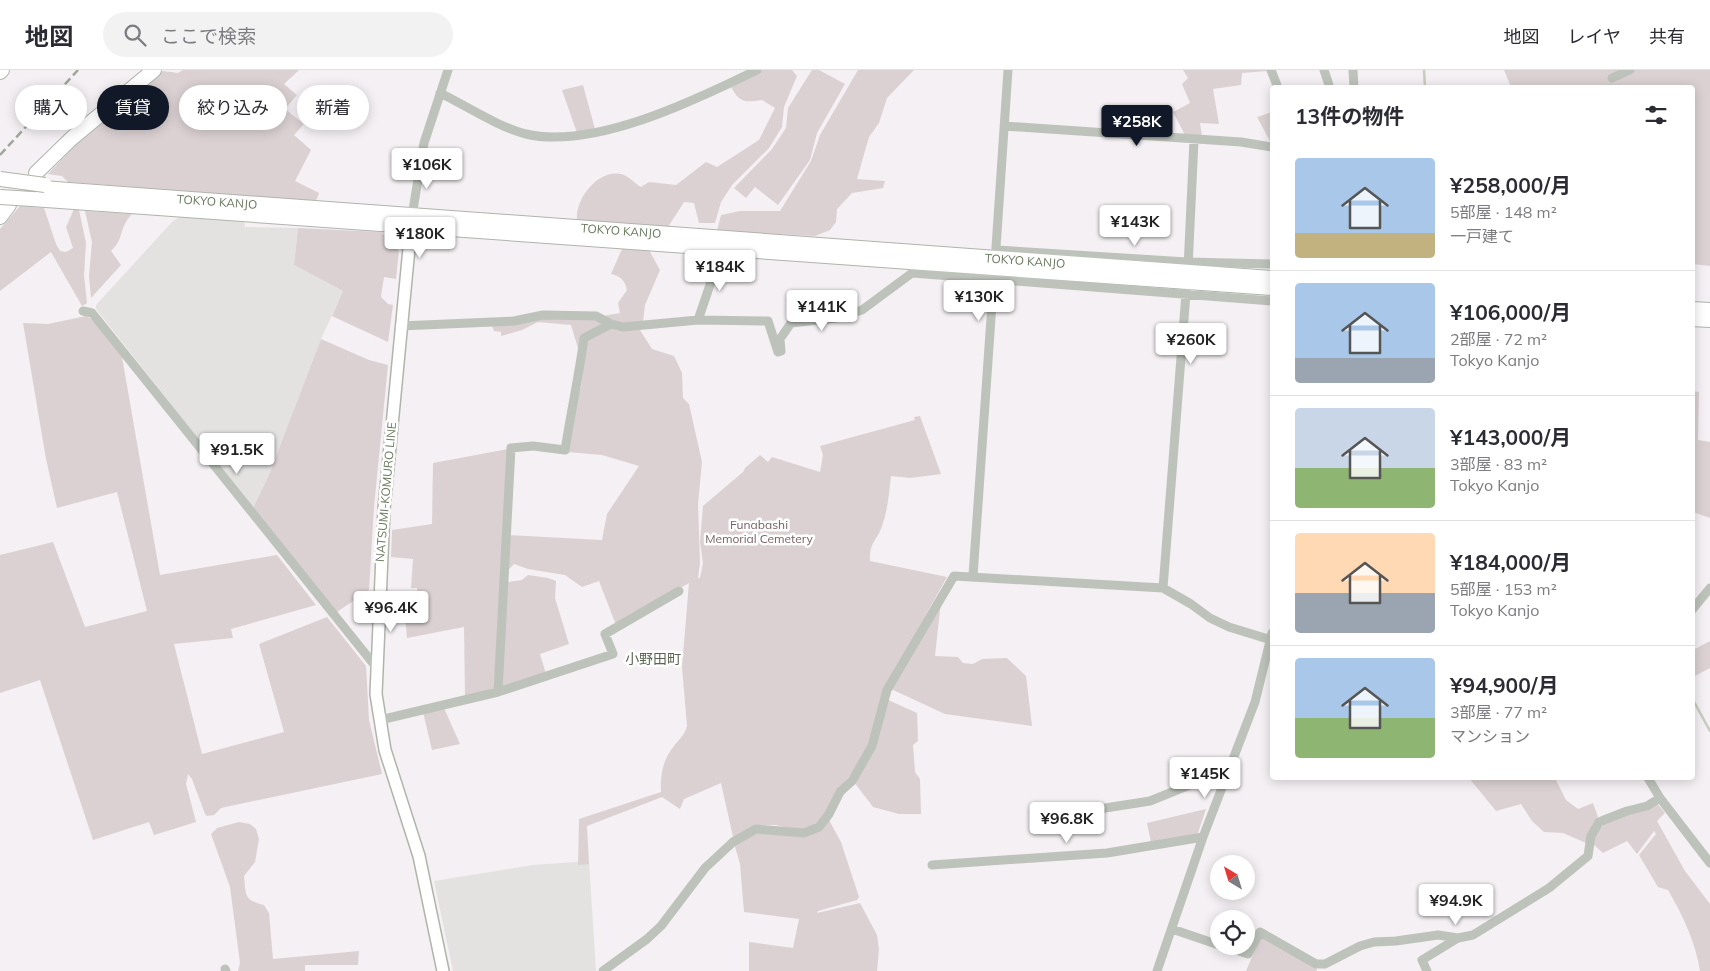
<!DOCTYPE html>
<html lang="ja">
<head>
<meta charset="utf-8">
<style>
	:root { --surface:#fff; --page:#f2f2f3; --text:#2b2b33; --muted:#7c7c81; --line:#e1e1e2; --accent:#111827 }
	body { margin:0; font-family:Mulish,"Noto Sans JP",sans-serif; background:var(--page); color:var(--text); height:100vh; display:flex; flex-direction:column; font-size:19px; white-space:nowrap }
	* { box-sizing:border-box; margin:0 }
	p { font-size:16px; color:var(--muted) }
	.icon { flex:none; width:28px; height:28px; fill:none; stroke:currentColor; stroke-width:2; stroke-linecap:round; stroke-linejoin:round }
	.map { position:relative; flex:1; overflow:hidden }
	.drawer { position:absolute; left:1270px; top:15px; width:425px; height:695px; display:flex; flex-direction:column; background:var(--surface); border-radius:5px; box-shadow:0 2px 12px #0003 }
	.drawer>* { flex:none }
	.top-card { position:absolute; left:15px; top:15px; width:475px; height:45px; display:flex; gap:10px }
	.needle { width:32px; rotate:322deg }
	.fabs { position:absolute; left:1210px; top:785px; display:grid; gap:10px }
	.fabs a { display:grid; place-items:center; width:45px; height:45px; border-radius:50%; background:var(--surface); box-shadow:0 2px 12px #0003; font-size:25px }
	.price { position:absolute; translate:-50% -42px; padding:0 11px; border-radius:5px; background:#fff; color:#222; font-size:16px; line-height:32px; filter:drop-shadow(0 1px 2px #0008) }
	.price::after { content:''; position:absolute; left:50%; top:30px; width:15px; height:11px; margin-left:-8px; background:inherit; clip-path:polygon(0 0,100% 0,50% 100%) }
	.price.on { background:var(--accent); color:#fff }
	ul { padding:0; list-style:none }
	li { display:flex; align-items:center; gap:15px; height:125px; padding:0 25px }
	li+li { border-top:1px solid var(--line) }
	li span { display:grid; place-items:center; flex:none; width:140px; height:100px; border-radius:5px; color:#555 }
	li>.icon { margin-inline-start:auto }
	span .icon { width:60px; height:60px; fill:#fffc; stroke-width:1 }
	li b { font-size:21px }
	h2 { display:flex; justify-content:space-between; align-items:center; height:60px; padding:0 25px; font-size:21px }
	.pill { padding:0 18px; border-radius:22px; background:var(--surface); box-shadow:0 2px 12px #0003; font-size:18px; line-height:45px }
	.pill.on { background:var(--accent); color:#fff }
	header { display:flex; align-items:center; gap:30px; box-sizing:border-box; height:70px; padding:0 25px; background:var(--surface); border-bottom:1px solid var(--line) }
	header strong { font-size:24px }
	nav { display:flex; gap:28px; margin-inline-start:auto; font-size:18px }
	.search { width:350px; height:45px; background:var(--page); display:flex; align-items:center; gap:12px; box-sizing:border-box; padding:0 18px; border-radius:28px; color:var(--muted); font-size:19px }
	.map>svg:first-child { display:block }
</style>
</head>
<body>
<header>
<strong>地図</strong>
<div class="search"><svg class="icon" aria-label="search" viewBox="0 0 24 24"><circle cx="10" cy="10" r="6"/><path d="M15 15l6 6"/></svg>ここで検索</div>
<nav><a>地図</a><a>レイヤ</a><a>共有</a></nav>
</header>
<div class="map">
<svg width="1710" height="901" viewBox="0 0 1710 901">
	<rect width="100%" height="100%" fill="#f4f0f3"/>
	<path fill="#e3e2e1" d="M179 147 244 151 245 157 298 158 294 195 343 221 321 269 268 407 253 438 96 239V235L172 152Z
		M589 791 596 901H453L434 811 533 795Z"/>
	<path fill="#dbd1d3" d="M183 0H299L284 14 297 25 285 39 304 54 294 65 311 80 295 111 319 123 316 131 68 112 62 106 48 104 102 47 163 1 178 3Z
		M761 0H792L797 6 784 37 782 57 769 78 732 115 721 132 715 153H699L694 133 684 132 668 157 577 150C575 129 598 99 621 104 629 106 634 113 641 117L649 112 676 115 706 92 717 97 759 70 775 38 762 30C743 33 739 32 730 15Z
		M812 0H819L845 14 817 63 810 90 778 135 755 117 746 128 734 118 772 79 786 58 788 38Z
		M858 0H914L887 28 879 53 869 67 857 109 885 111 883 118 852 123 837 139 836 152 830 160 815 166 717 161 721 145 740 141H780L811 91 820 65Z
		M1183 0H1267V1L1242 3 1241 15 1213 19 1219 54 1200 53 1202 66 1185 65 1173 42 1190 33 1182 14 1188 8Z
		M1504 0H1710V196L1693 194 1692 18 1511 17Z
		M583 15 595 59 577 63 562 20Z
		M1272 42V72L1270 71 1257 47Z
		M20 136 44 138 56 174 60 181 66 182 73 178 66 157 74 139 79 140 86 173 84 205 87 233 82 236 51 182 0 221V159Z
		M85 141 132 144C118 159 125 168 111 181L121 195 91 228 89 206 92 172Z
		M298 158 381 162 399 181 396 209 384 207 381 227 388 234 393 235 388 272 332 246 343 221 294 195Z
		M622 179 649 180 660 200 645 235 643 252 622 255 602 246 620 243 618 233 627 220C625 210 620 206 611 204Z
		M86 246 94 251 122 287 160 505 277 485 316 535 231 559 233 568 174 574 202 684 284 662 259 574 327 547 366 596 369 650 382 704 221 738 214 745 207 746 205 744 192 709 188 704 186 714 196 752 154 765 149 752 93 770 40 610 0 623V485L53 472 85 557 147 541 117 422 57 438 46 389 23 253 48 254Z
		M545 246 595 247 608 253 582 266 580 285 571 255 538 252 522 260 501 266V262L494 261 491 254Z
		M611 256 638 257 652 279 674 286 682 303 683 328 689 334 702 392 698 434 700 493 698 508H700L703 493 700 472 703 436 743 402 745 398 760 385 768 392 772 387 820 402 823 385 820 376 915 350 914 347 920 346 941 404 910 408 891 406C889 423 888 439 882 456 877 471 869 472 870 491L947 507 900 591 870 675 818 754 802 761 775 755H756L733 767 721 713 684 729 680 739 662 727 587 756 589 794 578 795 579 749 661 722C660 705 663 689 674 676 679 669 685 665 687 656L682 597 689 513 616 555 599 511 582 517 565 505 528 499 514 494 505 503 508 465 602 470 607 444 639 396 602 385 567 382 575 332 581 317 586 270Z
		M321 269 369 290 388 295 374 437 369 520 337 542 253 438 268 407Z
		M1693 321 1699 322 1698 370 1710 372V448L1693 442Z
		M508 379 500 513 522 510 528 505 548 508 556 511 555 528 569 574 540 584 546 604 465 627 464 557 407 568 405 546 412 544 409 531 418 529 417 518H411L413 489 391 487 392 460 432 454 433 393Z
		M941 531 935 586 958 587 963 593 973 594 982 589 1007 588 1026 606 1032 656 945 644 891 619Z
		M1710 571V598L1693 607V580Z
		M886 629 917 643 918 671 913 675 915 702 920 709 921 744H899L873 737 854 712Z
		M444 638 460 674 432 680 423 642Z
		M1469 708H1555L1566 730 1578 739 1593 733 1598 747 1592 755 1586 773 1563 763 1544 762 1532 751 1521 734 1496 741Z
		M1657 733 1665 743 1657 751 1685 801 1710 834V901H1700C1696 873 1682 844 1668 820L1658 817 1639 785 1656 764 1654 761 1637 784 1627 771 1603 783 1593 774C1595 746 1636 741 1657 733Z
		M1206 739 1198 763 1195 765 1151 772 1147 753Z
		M829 750 841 772 859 827 857 830 818 841 817 843 860 833 877 865 879 879 877 901H749V872L793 878 799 849 744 842 740 794 734 773 757 761 805 765Z
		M239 752 250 754 256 759 259 769 255 792 244 806C246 826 244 830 264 835L269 843 273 889 359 881 358 895H305V901H238L240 893 230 817 211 764 217 758Z
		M1261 866 1316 898 1317 901H1246Z"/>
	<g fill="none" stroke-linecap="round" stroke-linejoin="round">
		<path stroke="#c7cdbe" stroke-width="2.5" d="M1424 0 1425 18
			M1692 628 1710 661"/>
		<g stroke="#b0b5ac" stroke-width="14">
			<path id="major" d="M412 147 384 439 376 624 385 680 419 786 443 901"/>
		</g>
		<g stroke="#afb4ac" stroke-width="16">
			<path id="highway" d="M0 2 2 0
				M36 103 72 68 154 0
				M42 118 1272 208
				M32 129 1272 218
				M0 147 9 135
				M1692 239 1710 240
				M1692 249 1710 250"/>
		</g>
		<path stroke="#bdc3ba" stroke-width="9" d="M1271 0 1278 18
			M1324 0 1330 18
			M1353 0 1354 18
			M1612 8 1630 0
			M440 23C465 35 500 58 526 64 593 80 696 30 757 0
			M1004 56 1241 72 1272 77
			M412 146 424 73 448 0
			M996 180 1187 192 1272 194
			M995 192 1008 0
			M83 241 92 243 376 597
			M698 250 712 209 706 197 708 187
			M400 256 514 251 543 245 596 246 611 254 623 257 698 250 768 251 778 282 781 281 780 269 791 253 836 248 862 240 912 203 1272 231
			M973 506 994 205
			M1163 518 1188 198 1194 70
			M1692 540 1710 518
			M498 622 511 378 533 376 565 380C571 342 579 305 584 268L611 254
			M380 650 498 622 613 584 605 564 679 521
			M1648 708 1660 728 1710 793
			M1048 744 1086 741 1150 731 1229 699
			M932 795 1107 783 1203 767
			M1172 859 1219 875
			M1224 876 1248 884 1260 862 1316 894H1325L1360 876 1374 872 1396 871 1438 865 1458 868 1473 865 1549 818 1588 786 1591 766 1599 752 1627 741 1647 736 1660 728
			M225 899 226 901
			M603 901 647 869 661 856 705 798 733 772 756 759 804 763 819 757 829 744 840 722 852 711 872 676 887 620 954 506 1163 518 1191 534 1210 548 1229 557 1271 570
			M1157 901 1203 767 1255 632 1272 563
			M1427 901 1422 890 1458 868"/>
		<use href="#major" stroke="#fff" stroke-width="11"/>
		<use href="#highway" stroke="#fff" stroke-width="14"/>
		<path stroke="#9fa79a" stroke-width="2.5" stroke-dasharray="8 4" stroke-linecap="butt" d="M0 85 78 0"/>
		<g stroke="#afb4ac" stroke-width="16" stroke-linecap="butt">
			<path id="highway-bridge" d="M0 109 45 115
				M0 127 32 129"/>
		</g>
		<use href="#highway-bridge" stroke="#fff" stroke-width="14"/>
	</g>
	<g text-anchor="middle" stroke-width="5" stroke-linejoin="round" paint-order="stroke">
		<g font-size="12" fill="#6a7b5f" stroke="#fff">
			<text transform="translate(217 132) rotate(4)" y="4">TOKYO KANJO</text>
			<text transform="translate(621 161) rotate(4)" y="4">TOKYO KANJO</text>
			<text transform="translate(1025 191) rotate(4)" y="4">TOKYO KANJO</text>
			<text transform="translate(386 422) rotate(-85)" y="4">NATSUMI-KOMURO LINE</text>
		</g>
		<g font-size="12" fill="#786263" stroke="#fff">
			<text x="759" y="459">Funabashi<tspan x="759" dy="14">Memorial Cemetery</tspan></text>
		</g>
		<g font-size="14" fill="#596651" stroke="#fff">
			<text x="653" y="594">小野田町</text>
		</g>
	</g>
</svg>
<div class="fabs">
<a><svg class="needle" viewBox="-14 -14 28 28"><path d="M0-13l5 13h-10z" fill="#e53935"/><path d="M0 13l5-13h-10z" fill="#7c7c81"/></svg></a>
<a><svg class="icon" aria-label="locate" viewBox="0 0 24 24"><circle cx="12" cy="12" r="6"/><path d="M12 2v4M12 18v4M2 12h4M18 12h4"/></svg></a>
</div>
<b class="price on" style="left:1137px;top:77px">¥258K</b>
<b class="price" style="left:427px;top:120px">¥106K</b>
<b class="price" style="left:1135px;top:177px">¥143K</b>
<b class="price" style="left:420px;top:189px">¥180K</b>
<b class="price" style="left:720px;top:222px">¥184K</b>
<b class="price" style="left:979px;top:252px">¥130K</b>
<b class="price" style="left:822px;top:262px">¥141K</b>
<b class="price" style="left:1191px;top:295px">¥260K</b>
<b class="price" style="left:237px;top:405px">¥91.5K</b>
<b class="price" style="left:391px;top:563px">¥96.4K</b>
<b class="price" style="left:1205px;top:729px">¥145K</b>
<b class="price" style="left:1067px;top:774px">¥96.8K</b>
<b class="price" style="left:1456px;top:856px">¥94.9K</b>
<div class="top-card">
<a class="pill">購入</a>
<a class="pill on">賃貸</a>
<a class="pill">絞り込み</a>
<a class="pill">新着</a>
</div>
<section class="drawer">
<h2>13件の物件<svg class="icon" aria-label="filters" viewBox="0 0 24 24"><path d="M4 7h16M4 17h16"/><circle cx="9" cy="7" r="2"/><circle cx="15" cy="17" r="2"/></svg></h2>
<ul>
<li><span style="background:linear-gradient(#a9c7e8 75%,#c2b280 0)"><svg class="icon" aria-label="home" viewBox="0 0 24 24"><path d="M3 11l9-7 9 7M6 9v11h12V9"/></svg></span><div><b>¥258,000/月</b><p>5部屋 · 148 m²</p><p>一戸建て</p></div></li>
<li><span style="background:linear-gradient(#a9c7e8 75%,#9aa5b1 0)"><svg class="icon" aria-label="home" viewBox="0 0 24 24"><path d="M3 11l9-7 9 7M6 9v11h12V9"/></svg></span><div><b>¥106,000/月</b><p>2部屋 · 72 m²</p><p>Tokyo Kanjo</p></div></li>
<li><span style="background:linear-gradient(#c9d6e8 60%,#8fb573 0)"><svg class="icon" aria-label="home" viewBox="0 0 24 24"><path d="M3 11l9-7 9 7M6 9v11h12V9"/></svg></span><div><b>¥143,000/月</b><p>3部屋 · 83 m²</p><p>Tokyo Kanjo</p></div></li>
<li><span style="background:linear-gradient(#ffd9b3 60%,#9aa5b1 0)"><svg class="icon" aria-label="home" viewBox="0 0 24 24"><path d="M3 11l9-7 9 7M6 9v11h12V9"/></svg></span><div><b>¥184,000/月</b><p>5部屋 · 153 m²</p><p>Tokyo Kanjo</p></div></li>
<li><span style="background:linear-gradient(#a9c7e8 60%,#8fb573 0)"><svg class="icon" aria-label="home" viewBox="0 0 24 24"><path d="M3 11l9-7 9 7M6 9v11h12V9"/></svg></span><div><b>¥94,900/月</b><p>3部屋 · 77 m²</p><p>マンション</p></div></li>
</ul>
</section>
</div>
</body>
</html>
